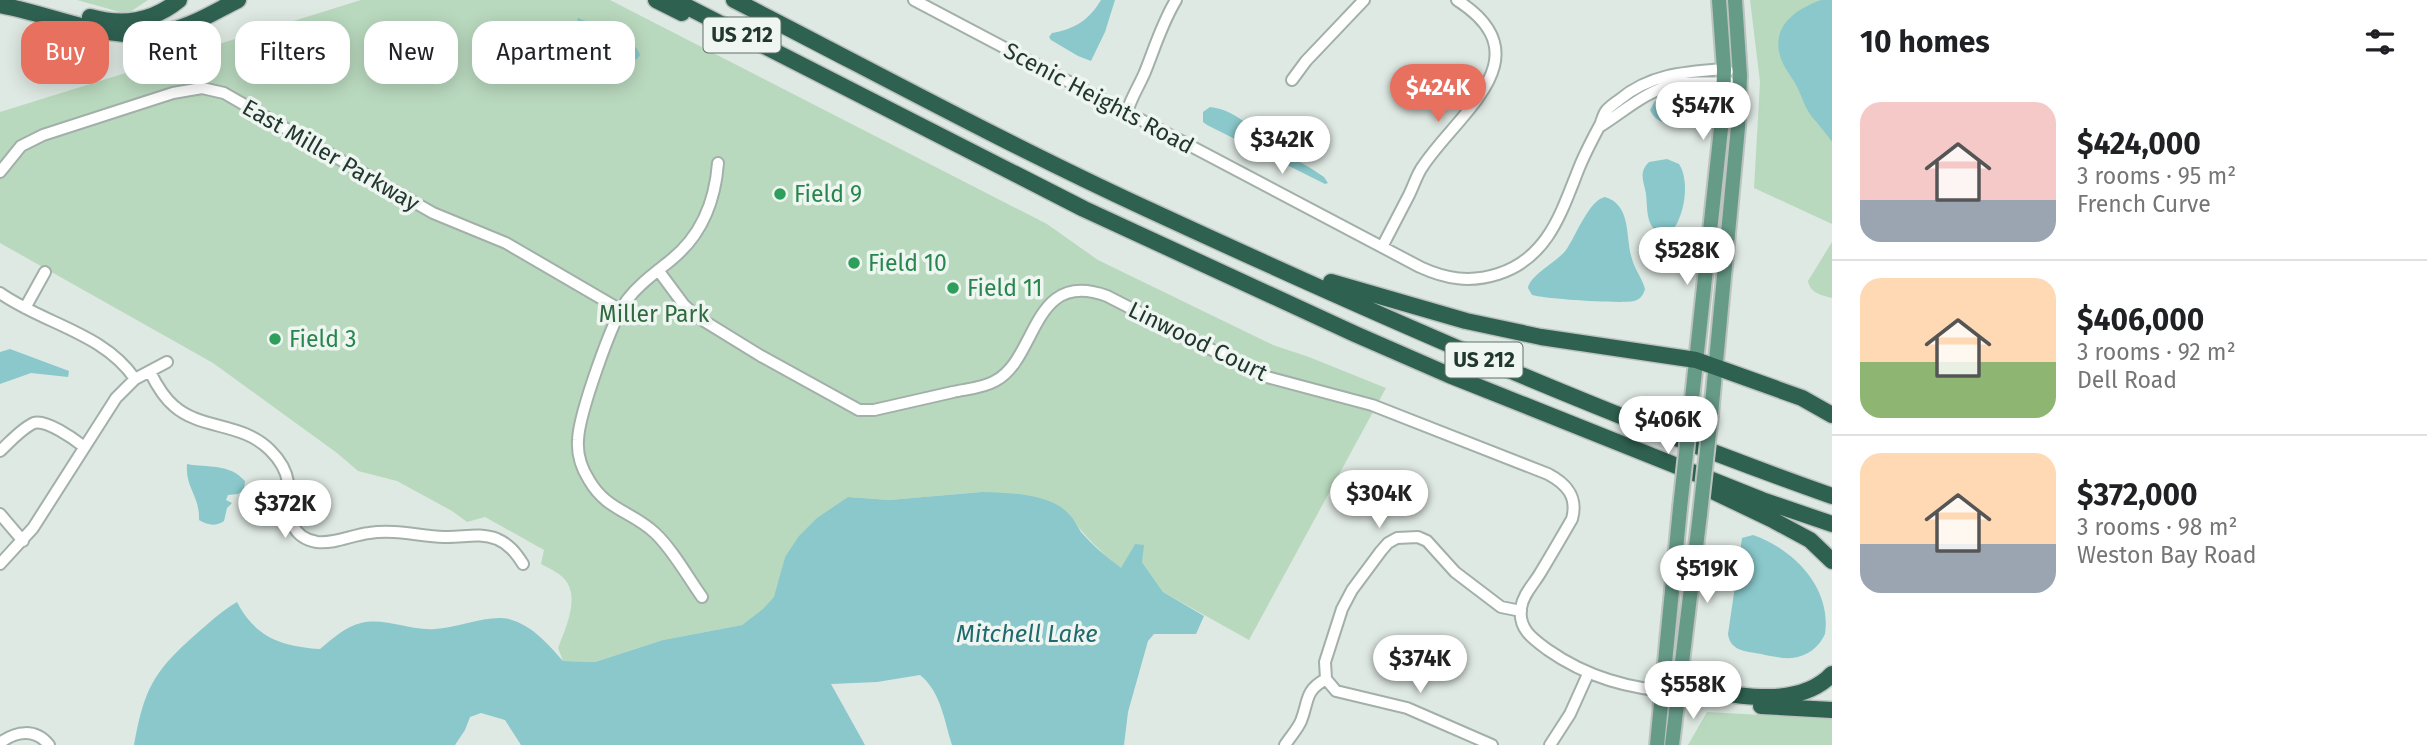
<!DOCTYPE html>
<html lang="en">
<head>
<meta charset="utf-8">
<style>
	:root { --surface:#fff; --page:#f6f6f6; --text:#202124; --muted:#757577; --line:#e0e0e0; --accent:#e7705e }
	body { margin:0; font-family:"Fira Sans",sans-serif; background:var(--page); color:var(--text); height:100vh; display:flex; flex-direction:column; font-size:26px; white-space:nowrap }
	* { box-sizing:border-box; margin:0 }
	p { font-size:23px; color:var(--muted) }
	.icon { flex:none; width:38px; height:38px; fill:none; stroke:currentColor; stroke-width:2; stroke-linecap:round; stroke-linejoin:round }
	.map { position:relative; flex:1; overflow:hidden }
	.drawer { display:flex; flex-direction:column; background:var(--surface); width:595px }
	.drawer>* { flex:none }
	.banner { position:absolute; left:21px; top:21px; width:665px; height:63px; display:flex; gap:14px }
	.price { position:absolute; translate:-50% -60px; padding:0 16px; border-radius:24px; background:#fff; color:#222; font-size:23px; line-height:46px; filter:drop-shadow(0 2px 4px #0008) }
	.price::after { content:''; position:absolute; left:50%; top:42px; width:21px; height:16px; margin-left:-10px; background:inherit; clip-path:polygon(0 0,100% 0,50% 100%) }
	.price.active { background:var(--accent); color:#fff }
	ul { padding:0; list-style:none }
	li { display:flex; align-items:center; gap:21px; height:175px; padding:0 28px }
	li+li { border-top:2px solid var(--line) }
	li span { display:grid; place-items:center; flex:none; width:196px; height:140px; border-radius:21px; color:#555 }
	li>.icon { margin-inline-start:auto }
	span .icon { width:84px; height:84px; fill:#fffc; stroke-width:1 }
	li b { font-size:30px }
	h2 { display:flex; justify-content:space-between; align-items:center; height:84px; padding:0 28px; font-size:30px }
	.chip { padding:0 24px; border-radius:21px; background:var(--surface); box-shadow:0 4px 18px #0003; font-size:24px; line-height:63px }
	.chip.active { background:var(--accent); color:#fff }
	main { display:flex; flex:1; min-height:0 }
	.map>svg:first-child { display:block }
</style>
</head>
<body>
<main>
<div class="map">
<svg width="1832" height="745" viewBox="0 0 1832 745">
	<rect width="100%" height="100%" fill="#dfe9e3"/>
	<path fill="#b9d9be" d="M77 0H148L127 14Z
		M361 0H610L1047 224 1098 260 1273 345 1309 357 1386 388 1249 640 1163 592 1142 562 1135 544 1121 569C1101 552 1083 535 1068 513L982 492 889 500 848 497 785 557 775 597 764 609 742 625 663 640 595 662 563 661 558 648C566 627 583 592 560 575 555 571 547 567 541 564L544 550 485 517 467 522 452 511 397 481 358 471 337 453 213 363 0 243V112Z
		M1750 0H1832V224L1754 188 1760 82Z
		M1832 242V298C1821 295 1810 293 1808 281Z
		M1707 712 1832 719V745H1688Z"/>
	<path fill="#8ac8cb" d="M1101 0H1115L1105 32 1091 61 1078 56 1051 40 1049 37 1052 33C1075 29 1089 20 1101 0Z
		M1821 0H1832V142C1826 133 1819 125 1812 117 1804 107 1801 93 1795 83 1790 75 1784 67 1781 59 1770 27 1794 10 1821 0Z
		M578 18 593 24 596 23C610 31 635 39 640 55L637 59 627 62 619 52 598 45 595 31 577 20Z
		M1671 98 1696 108 1698 111 1694 120C1679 127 1657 127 1650 110L1655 101Z
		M1210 107C1239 110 1259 136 1281 151 1296 160 1310 167 1324 177L1328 183 1325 184 1207 125 1203 122V112Z
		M1667 159 1679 164C1691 182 1684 223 1667 236 1645 230 1648 213 1646 194 1644 181 1638 173 1649 162Z
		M1605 197C1632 205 1625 237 1632 259 1635 270 1642 278 1645 289 1643 295 1641 299 1634 301 1621 304 1546 299 1532 295L1528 288C1530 275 1557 262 1566 250 1576 236 1589 200 1605 197Z
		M10 349 69 371 68 377 31 373 0 384V352Z
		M187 464C208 468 229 463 245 481L244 490 238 494 228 495 226 500 232 503 227 508 224 521C215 527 208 525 199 520 200 496 185 488 187 464Z
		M982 492C1009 493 1049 493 1069 514 1074 519 1077 526 1081 532 1093 546 1107 557 1121 568L1135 544 1144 545 1142 562 1163 592 1204 616 1196 634H1154L1148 641 1128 712 1124 745H952C944 720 941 692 920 675L877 682 831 684 865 745H521L505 720 481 713 470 717 465 730 455 745H134C144 690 153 672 195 635 209 623 220 612 237 602 256 638 281 646 320 649 332 639 345 627 361 623 385 617 410 631 435 629 456 628 490 614 509 619 533 626 547 643 563 661L595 662 663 640 742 625 763 609 774 597 785 557 799 536 817 518 848 497 889 500Z
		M1753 535C1791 548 1832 586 1825 634 1819 647 1808 656 1792 658 1781 659 1767 655 1755 653 1742 651 1730 649 1728 634L1742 538Z"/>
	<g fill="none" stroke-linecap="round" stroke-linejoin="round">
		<g stroke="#a2b0a9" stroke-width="14">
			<path id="minor" d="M914 0 1420 267C1446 279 1470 283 1498 274 1548 258 1561 213 1579 168 1585 153 1592 140 1600 125 1602 121 1603 115 1606 111 1609 107 1615 103 1619 100 1650 74 1685 72 1724 69L1728 71
				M1292 80 1306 61 1364 0
				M1127 112C1131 98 1139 86 1145 72 1155 47 1162 23 1176 0
				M1599 127C1625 111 1646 90 1677 84 1694 80 1712 85 1728 81
				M0 172 21 146 43 135 173 93 202 88 224 93 433 213 506 243 621 310
				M1382 247C1391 230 1400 212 1409 195 1414 185 1417 174 1423 166 1458 113 1546 57 1457 0
				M658 270 684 305 696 316 761 356 859 410H874C900 404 927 398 953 392 967 389 983 388 995 381 1038 359 1031 268 1107 296L1263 376 1372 405 1548 474C1567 484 1578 497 1572 519 1561 538 1550 557 1539 575 1532 586 1523 595 1521 608 1518 629 1533 639 1548 650 1588 678 1632 690 1680 692
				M0 293C44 324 104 333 135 379
				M25 308 45 272
				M150 372C156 384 163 397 174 406 201 430 242 422 270 450 279 459 286 469 288 482 291 505 283 536 317 542 335 544 352 535 369 533 395 529 419 536 444 537 462 538 479 532 497 539 509 544 516 553 523 564
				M0 451C10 442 22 428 34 423 46 419 74 439 83 446
				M0 514 23 541
				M0 564 33 528 116 398 135 379 167 362
				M702 597C687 576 673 550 655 533 632 511 607 511 589 480 582 469 577 454 578 440 579 414 612 320 627 300 639 284 655 273 671 260 701 236 715 202 718 163
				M0 743C16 731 35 728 49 745
				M1285 745C1290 737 1297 730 1301 721 1309 701 1304 691 1326 679
				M1492 745 1407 708 1336 691 1326 679 1325 662 1342 609 1352 590 1381 551 1388 543 1397 538 1418 537 1427 541 1455 572 1501 607 1521 611
				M1550 745 1570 714 1588 674"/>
		</g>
		<g stroke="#bcc3c1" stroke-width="18">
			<path id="major" d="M1691 408 1723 110 1724 69 1719 0
				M1711 415 1738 127 1740 76 1735 0
				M1657 745 1680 508
				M1672 745 1700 514"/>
		</g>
		<g stroke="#bcc3c1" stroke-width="19">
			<path id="highway" d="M656 0 682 13
				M674 0 1084 209 1355 334 1449 375 1762 500 1832 524
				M734 0C871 70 1006 144 1145 208 1370 312 1598 413 1832 496
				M0 5C56 15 112 45 169 31 194 25 216 11 238 0
				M90 17C123 26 152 22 179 0
				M1331 282 1466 321 1541 337 1696 360 1802 398 1832 415
				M1704 487 1771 519 1810 540 1832 561
				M1680 692 1694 688C1737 696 1799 709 1832 674
				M1761 706 1832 710"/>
		</g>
		<use href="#minor" stroke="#fff" stroke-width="10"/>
		<use href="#major" stroke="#669b88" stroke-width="14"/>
		<use href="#highway" stroke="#2f6151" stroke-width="16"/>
		<g stroke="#bcc3c1" stroke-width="18" stroke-linecap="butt">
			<path id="major-bridge" d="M1680 508 1691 408
				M1700 514 1711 415"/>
		</g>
		<use href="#major-bridge" stroke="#669b88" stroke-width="14"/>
	</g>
	<g fill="#2e9e5b" stroke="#eff6f1" stroke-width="2.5">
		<circle cx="780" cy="194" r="7"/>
		<circle cx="854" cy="263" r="7"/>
		<circle cx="953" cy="288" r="7"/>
		<circle cx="275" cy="339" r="7"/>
	</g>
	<g text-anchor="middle" stroke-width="7" stroke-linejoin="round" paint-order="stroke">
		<g fill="#eff6f1" stroke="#5f7069" stroke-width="2">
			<rect x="703.5" y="17.5" width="77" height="35" rx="5"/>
			<rect x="1445.5" y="342.5" width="77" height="35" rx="5"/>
		</g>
		<g font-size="21" font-weight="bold" fill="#21372f">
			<text x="742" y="42">US 212</text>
			<text x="1484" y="367">US 212</text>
		</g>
		<g font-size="23" fill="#21372f" stroke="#eff6f1">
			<text transform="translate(1099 98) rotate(28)" y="8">Scenic Heights Road</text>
			<text transform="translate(331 155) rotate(30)" y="8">East Miller Parkway</text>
			<text transform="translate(1198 341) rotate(26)" y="8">Linwood Court</text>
		</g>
		<g font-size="23" fill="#27864d" stroke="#eff6f1" text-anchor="start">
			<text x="794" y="202">Field 9</text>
			<text x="868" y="271">Field 10</text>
			<text x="967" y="296">Field 11</text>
			<text x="289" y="347">Field 3</text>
		</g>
		<g font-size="23" fill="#2f6b3f" stroke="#eff6f1">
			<text x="654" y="322">Miller Park</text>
		</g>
		<g font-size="24" font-style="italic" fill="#206a6e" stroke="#eff6f1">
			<text x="1027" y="642">Mitchell Lake</text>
		</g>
	</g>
</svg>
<b class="price active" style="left:1438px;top:124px">$424K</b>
<b class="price" style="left:1703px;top:142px">$547K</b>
<b class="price" style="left:1282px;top:176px">$342K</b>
<b class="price" style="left:1687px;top:287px">$528K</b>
<b class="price" style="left:1668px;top:456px">$406K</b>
<b class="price" style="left:1379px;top:530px">$304K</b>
<b class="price" style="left:285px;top:540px">$372K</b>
<b class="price" style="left:1707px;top:605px">$519K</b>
<b class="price" style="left:1420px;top:695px">$374K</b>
<b class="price" style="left:1693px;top:721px">$558K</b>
<div class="banner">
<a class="chip active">Buy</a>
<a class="chip">Rent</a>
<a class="chip">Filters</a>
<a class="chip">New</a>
<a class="chip">Apartment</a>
</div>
</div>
<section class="drawer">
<h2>10 homes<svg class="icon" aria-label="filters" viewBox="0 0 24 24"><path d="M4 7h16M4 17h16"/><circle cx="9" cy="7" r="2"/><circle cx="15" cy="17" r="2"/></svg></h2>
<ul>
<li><span style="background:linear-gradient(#f6c9c9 70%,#9aa5b1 0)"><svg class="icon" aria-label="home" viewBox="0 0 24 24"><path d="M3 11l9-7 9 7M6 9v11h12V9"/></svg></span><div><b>$424,000</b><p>3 rooms · 95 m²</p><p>French Curve</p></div></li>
<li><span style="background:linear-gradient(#ffd9b3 60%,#8fb573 0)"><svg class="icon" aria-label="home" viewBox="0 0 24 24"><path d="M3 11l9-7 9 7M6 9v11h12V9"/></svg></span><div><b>$406,000</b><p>3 rooms · 92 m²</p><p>Dell Road</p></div></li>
<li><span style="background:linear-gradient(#ffd9b3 65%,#9aa5b1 0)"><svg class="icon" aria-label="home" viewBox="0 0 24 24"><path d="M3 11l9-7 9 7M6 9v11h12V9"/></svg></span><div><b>$372,000</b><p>3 rooms · 98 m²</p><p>Weston Bay Road</p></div></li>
</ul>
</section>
</main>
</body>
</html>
